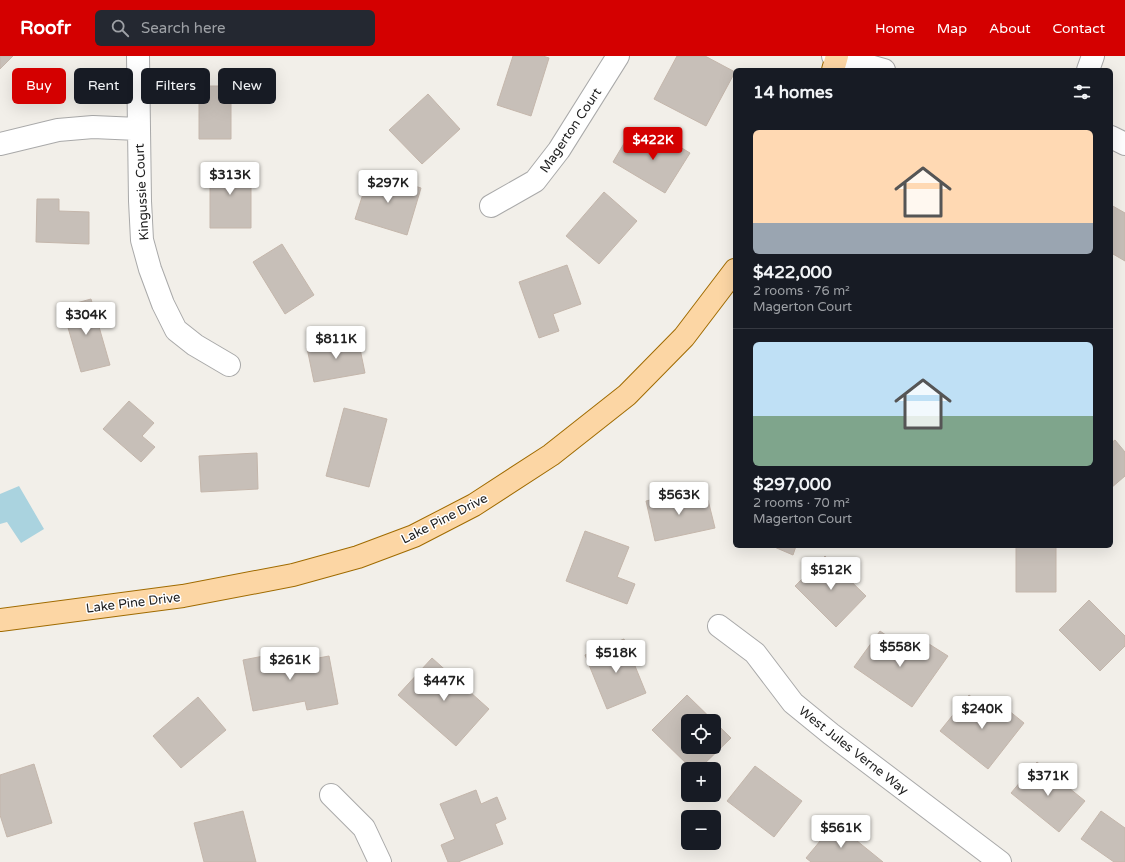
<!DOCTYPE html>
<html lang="en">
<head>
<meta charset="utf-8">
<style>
	:root { --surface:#171b24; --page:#242831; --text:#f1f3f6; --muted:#9ea1a6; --line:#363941; --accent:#d40000 }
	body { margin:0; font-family:"Varela Round",sans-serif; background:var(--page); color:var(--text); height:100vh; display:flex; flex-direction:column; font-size:15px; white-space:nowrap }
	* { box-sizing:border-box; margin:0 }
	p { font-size:13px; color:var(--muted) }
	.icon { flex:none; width:22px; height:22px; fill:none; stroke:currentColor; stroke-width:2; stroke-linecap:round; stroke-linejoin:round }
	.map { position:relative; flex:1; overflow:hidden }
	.side { position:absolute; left:733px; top:12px; width:380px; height:480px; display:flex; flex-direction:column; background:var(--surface); border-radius:6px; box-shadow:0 4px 16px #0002 }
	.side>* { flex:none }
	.hud { position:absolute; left:12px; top:12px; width:380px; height:36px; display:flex; gap:8px }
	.buttons { position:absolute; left:681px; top:658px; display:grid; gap:8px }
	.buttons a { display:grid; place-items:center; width:40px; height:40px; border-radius:6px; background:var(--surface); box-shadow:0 4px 16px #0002; font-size:20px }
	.price { position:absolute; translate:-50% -34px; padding:0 9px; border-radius:4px; background:#fff; color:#222; font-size:13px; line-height:26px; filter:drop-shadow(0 1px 2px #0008) }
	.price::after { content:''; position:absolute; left:50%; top:24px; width:12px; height:9px; margin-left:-6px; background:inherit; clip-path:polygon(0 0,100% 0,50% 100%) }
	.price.active { background:var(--accent); color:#fff }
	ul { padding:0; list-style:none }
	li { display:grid; align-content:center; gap:8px; height:212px; padding:0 20px }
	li+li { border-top:1px solid var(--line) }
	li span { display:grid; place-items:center; height:124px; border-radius:6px; color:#555 }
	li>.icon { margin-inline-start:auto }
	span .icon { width:72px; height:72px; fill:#fffc; stroke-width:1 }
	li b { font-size:17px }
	h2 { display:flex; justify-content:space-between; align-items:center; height:48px; padding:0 20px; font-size:17px }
	.pill { padding:0 14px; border-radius:6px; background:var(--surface); box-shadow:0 4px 16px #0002; font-size:14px; line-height:36px }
	.pill.active { background:var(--accent); color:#fff }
	header { display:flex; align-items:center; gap:24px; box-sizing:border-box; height:56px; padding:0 20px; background:var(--accent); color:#fff }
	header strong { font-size:19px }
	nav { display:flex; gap:22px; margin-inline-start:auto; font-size:14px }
	.search { width:280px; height:36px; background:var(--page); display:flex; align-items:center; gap:10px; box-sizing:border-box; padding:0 14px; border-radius:6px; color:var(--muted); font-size:15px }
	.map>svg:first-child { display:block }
</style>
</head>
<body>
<header>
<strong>Roofr</strong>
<div class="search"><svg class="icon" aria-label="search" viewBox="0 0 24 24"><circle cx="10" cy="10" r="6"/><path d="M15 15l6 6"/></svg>Search here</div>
<nav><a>Home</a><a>Map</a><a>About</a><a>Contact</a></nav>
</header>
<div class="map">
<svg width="1125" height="806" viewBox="0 0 1125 806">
	<rect width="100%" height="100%" fill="#f2efe9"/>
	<path fill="#aad3df" d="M19 430 44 473 21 487 7 466 0 468V438Z"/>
	<path fill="#c7bfb8" stroke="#c4b6ab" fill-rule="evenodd" d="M0 0H13L0 13Z
		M513 0H543L549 2 531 60 497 49Z
		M677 0H705L735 16 706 70 654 43Z
		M199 30H231V83H199Z
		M428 38 460 73 422 108 389 74Z
		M657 77 690 97 665 137 613 106 629 79 649 91Z
		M210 108H251V172H210Z
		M370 116 421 132 407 179 355 163Z
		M604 136 637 165 599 208 566 180Z
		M37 143H59V155L89 156V188L36 186Z
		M1111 149 1125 157V205L1113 198 1111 202Z
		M282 188 314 239 285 258 253 206Z
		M567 209 581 248 553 258 559 275 539 282 519 226Z
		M91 243 110 309 81 316 62 251Z
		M358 283 365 317 314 326 307 292Z
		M129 345 154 367 142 380 155 391 141 406 103 373Z
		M344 352 387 363 369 431 326 420Z
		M1115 384 1125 396V420L1111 432V387Z
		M257 397 258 433 201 436 199 400Z
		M690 435 693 448 708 444 715 472 655 485 646 445Z
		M585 475 629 491 617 521 635 528 627 548 566 525Z
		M772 490H796L793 499Z
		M1016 490H1056V536H1016Z
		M825 500 866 540 836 571 795 530Z
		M1089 544 1125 580V590L1100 615 1059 574Z
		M880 575 919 602 929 588 948 600 912 651 854 611Z
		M624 583 646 637 607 653 585 599Z
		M295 594 297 606 329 600 338 648 307 654 305 645 253 655 243 604Z
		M432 602 489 653 456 690 398 639Z
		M687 639 731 682 699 713H692L652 674ZM688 665H714V691H688Z
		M969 639 991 656 998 646 1024 667 988 713 940 675Z
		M198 641 226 674 181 712 153 680Z
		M1037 706 1085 745 1059 776 1011 737Z
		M34 708 52 767 7 781 0 759V719Z
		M755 710 802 745 774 781 727 745Z
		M476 734 481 748 497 741 506 763 495 768 503 788 458 806H448L441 789 455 783 440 748Z
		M243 755 256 806H204L194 767Z
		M1101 755 1125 772V806H1114L1081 783Z
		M835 767 883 806H811L806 802Z"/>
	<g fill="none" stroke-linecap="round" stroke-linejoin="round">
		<g stroke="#a9a9a9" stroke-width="24">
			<path id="minor" d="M138 0 140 145 142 184 150 213 163 248 176 274 195 289 229 309
				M833 0 884 14
				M1088 14 1093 0
				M1111 81 1125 88
				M0 88 58 74 93 71 138 73
				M491 150 535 125 559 94 618 0
				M719 570 755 597 793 647 831 678 1000 806
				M331 739 364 772 380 806"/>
		</g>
		<g stroke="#a06b00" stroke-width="24">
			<path id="major" d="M833 14 837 0
				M0 564 183 540 293 519 358 501 414 480 474 449 551 399 627 339 684 281 735 214"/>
		</g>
		<use href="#minor" stroke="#fff" stroke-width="22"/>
		<use href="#major" stroke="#fcd6a4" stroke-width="22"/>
	</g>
	<g text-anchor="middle" stroke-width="3" stroke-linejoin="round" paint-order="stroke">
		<g font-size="13" fill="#222" stroke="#fff">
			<text transform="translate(570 74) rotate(-56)" y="5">Magerton Court</text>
			<text transform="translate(141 136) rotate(-93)" y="5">Kingussie Court</text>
			<text transform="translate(444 462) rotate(-27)" y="5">Lake Pine Drive</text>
			<text transform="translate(133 546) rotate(-7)" y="5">Lake Pine Drive</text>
			<text transform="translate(854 694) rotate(38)" y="5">West Jules Verne Way</text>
		</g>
	</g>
</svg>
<div class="buttons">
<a><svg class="icon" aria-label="locate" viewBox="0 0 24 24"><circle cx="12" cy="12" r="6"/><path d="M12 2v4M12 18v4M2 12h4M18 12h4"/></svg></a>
<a>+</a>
<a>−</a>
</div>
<b class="price active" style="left:653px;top:105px">$422K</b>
<b class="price" style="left:230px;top:140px">$313K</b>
<b class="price" style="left:388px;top:148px">$297K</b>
<b class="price" style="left:86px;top:280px">$304K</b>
<b class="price" style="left:336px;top:304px">$811K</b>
<b class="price" style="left:679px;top:460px">$563K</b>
<b class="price" style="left:831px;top:535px">$512K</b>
<b class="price" style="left:900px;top:612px">$558K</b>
<b class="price" style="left:616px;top:618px">$518K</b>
<b class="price" style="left:290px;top:625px">$261K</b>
<b class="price" style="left:444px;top:646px">$447K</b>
<b class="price" style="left:982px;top:674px">$240K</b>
<b class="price" style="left:1048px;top:741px">$371K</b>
<b class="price" style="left:841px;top:793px">$561K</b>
<div class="hud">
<a class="pill active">Buy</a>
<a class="pill">Rent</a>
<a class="pill">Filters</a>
<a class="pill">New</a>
</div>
<section class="side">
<h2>14 homes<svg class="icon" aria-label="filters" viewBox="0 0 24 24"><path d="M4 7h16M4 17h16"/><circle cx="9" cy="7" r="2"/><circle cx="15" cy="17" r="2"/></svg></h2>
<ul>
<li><span style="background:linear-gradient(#ffd9b3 75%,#9aa5b1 0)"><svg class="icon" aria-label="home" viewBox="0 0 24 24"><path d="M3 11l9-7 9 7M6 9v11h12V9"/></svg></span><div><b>$422,000</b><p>2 rooms · 76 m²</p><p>Magerton Court</p></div></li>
<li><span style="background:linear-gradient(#bfe0f5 60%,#7fa58c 0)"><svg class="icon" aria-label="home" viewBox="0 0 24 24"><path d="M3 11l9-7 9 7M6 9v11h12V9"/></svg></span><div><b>$297,000</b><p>2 rooms · 70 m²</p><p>Magerton Court</p></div></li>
</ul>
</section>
</div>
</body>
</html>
